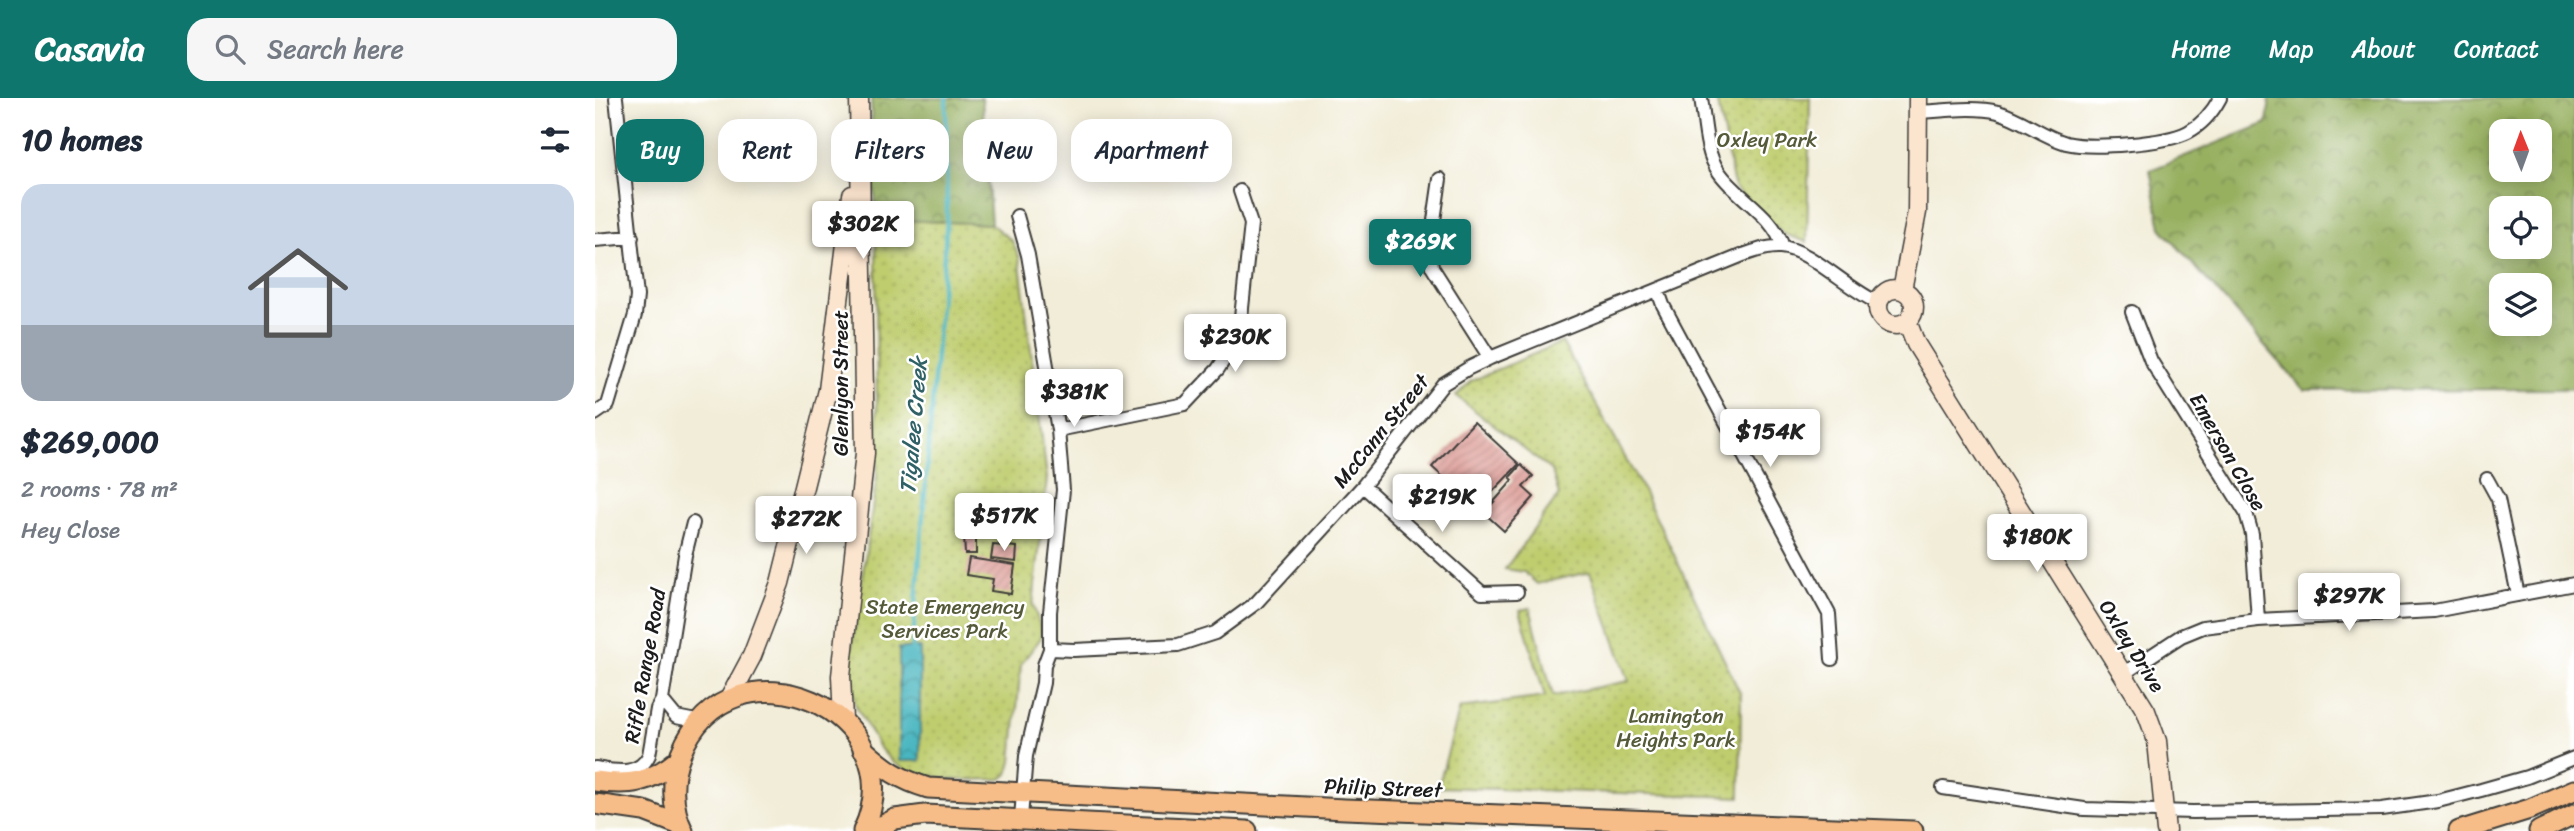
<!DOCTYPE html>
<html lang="en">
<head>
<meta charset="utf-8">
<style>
	:root { --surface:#fff; --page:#f6f6f7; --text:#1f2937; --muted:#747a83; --accent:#0f766e }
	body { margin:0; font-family:Sriracha,sans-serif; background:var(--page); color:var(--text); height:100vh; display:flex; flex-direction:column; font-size:26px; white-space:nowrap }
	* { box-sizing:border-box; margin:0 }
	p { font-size:23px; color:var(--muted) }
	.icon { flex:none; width:38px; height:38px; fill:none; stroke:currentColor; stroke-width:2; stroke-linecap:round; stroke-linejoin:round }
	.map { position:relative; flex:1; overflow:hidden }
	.panel { display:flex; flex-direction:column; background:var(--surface); width:595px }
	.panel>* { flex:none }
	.guide { position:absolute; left:21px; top:21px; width:665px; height:63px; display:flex; gap:14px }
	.needle { width:46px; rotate:359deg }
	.controls { position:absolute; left:1894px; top:21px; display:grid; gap:14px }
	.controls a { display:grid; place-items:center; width:63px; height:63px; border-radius:14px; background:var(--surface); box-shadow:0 4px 18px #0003; font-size:35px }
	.price { position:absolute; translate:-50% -60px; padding:0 16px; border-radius:7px; background:#fff; color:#222; font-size:23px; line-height:46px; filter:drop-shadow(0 2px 4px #0008) }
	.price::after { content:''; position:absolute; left:50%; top:42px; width:21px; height:16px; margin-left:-10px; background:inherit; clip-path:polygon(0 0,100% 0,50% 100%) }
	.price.on { background:var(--accent); color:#fff }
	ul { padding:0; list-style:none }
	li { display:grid; align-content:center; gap:14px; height:371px; padding:0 21px }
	li span { display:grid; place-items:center; height:217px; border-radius:21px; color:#555 }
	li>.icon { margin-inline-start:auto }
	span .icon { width:126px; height:126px; fill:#fffc; stroke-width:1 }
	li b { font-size:30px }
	h2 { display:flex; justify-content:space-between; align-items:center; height:84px; padding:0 21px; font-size:30px }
	.chip { padding:0 24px; border-radius:21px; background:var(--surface); box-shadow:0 4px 18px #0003; font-size:24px; line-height:63px }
	.chip.on { background:var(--accent); color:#fff }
	header { display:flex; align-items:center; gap:42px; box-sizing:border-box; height:98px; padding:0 35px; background:var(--accent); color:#fff }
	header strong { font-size:33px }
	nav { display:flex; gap:38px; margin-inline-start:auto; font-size:24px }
	.search { width:490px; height:63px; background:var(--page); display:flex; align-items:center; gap:18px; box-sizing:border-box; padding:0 24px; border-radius:21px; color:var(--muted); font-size:26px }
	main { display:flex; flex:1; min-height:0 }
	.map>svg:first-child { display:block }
</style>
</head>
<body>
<header>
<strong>Casavia</strong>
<div class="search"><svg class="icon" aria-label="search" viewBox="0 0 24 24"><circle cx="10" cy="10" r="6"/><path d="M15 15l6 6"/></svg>Search here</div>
<nav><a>Home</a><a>Map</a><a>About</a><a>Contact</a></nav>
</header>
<main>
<section class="panel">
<h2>10 homes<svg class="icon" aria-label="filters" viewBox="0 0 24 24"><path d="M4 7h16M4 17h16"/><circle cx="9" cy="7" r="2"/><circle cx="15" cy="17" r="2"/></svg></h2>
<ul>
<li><span style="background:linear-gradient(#c9d6e8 65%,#9aa5b1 0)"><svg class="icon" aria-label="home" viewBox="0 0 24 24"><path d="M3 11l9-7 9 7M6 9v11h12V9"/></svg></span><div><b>$269,000</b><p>2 rooms · 78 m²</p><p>Hey Close</p></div></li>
</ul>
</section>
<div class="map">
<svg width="1979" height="733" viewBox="0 0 1979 733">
	<defs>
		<pattern id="green-dots" width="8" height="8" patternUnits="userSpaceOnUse" patternTransform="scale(1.75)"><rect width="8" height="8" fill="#bfcd6e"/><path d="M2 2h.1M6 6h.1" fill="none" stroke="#a4af5f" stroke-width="1.8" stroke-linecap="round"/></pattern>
		<pattern id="forest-crowns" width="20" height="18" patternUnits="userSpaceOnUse" patternTransform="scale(1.75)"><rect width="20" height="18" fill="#97b061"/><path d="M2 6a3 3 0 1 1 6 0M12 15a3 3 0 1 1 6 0" fill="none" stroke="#7a8e4f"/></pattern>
		<pattern id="water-waves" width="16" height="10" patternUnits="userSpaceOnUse" patternTransform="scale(1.75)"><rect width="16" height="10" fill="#48b6c0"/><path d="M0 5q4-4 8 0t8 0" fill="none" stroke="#3b939b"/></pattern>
		<pattern id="building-hatch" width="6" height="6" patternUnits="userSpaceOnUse" patternTransform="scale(1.75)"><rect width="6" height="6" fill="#de9f99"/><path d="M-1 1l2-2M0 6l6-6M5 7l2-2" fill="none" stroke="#be8883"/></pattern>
	</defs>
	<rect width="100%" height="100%" fill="#fff"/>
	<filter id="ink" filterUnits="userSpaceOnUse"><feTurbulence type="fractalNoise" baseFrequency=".0143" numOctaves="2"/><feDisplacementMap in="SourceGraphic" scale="14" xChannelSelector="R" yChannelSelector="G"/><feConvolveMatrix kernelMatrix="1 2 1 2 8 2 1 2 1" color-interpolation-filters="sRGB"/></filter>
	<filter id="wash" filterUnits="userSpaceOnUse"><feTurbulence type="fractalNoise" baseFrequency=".00686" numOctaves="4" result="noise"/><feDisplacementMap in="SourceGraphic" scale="28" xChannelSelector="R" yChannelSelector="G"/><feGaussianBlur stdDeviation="1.57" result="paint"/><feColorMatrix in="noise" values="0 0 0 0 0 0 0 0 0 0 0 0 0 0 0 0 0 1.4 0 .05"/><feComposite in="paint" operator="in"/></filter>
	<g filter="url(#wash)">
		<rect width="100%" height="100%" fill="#f2edd8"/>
		<path fill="url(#green-dots)" stroke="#6e7445" stroke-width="2" d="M1122 0H1215L1212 144 1189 136 1139 89Z
			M281 121 396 126 417 143 424 158 452 380 438 507 446 531V540L426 566 417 664 413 676 407 681 363 682 318 676 297 664 283 648 260 606 255 563 282 378Z
			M967 244 1049 394 1146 597 1145 699 843 689 865 610 950 599 925 512 935 510 958 598 1034 583 995 474 942 486 929 474 910 471 964 397 957 373 861 298 876 283Z"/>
		<path fill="url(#forest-crowns)" stroke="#5a663e" stroke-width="2" fill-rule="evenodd" d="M276 0H387L396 126 281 121Z
			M1675 0H1979V291L1709 292 1566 130 1555 72 1672 25ZM1906 33H1944V72H1906ZM1906 110H1944V149H1906ZM1906 187H1944V226H1906Z"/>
		<path fill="url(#water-waves)" stroke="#32696e" stroke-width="2" d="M304 550H325V663H304Z"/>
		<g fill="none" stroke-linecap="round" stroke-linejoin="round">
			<path stroke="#48b6c0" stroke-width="4.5" d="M317 554 352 121 351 0"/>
		</g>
		<g id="blocks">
			<path fill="url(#building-hatch)" d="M879 324 924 366 882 410 837 369Z
				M926 367 938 378 928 389 939 399 909 433 889 415 918 382 915 379Z
				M369 438H381V456H370Z
				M398 447 422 449 421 464 396 461Z
				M374 460 420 467 416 496 396 493 398 481 371 477Z"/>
		</g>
	</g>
	<g filter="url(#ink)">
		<use href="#blocks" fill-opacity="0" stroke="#3c3b38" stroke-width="2"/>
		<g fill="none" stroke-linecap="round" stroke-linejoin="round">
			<g stroke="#3c3b38" stroke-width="16">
				<path id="street" d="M1106 0C1110 23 1110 55 1124 74 1143 101 1178 116 1188 149
					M1322 14C1348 13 1378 8 1403 14 1427 21 1447 38 1471 45 1496 51 1570 46 1593 34 1608 26 1617 15 1625 0
					M845 81 835 150 837 169 895 260
					M422 118 433 157 463 332 468 392 455 514V551L449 567 448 585 431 658 426 720
					M0 142 37 139
					M1063 193 1068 207 1234 516 1237 561
					M1537 214 1556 263 1651 415 1657 436 1663 522
					M0 316 13 307 40 217 42 198 21 0
					M463 332 590 306 623 271 644 238 656 126 645 93
					M1892 381 1903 401 1923 497
					M768 388 887 495 922 494
					M455 551 479 552 583 547 620 535 661 505 768 388 848 286 874 270 895 260 1148 157C1160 153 1172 148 1185 149 1214 150 1254 193 1284 205
					M1528 576 1586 538 1608 529 1663 522 1839 513 1979 486
					M67 602 81 619 106 624
					M0 670C19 673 44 679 54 657L62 611 67 602 90 457 98 425
					M1348 690 1489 711 1598 714 1787 711 1843 703 1886 692 1932 679 1979 660"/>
			</g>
			<g stroke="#3c3b38" stroke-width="21">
				<path id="secondary" d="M1283 209a18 18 0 1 1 36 0a18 18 0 1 1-36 0Z
					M1307 192 1322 114 1323 0
					M1312 223 1321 246 1551 613 1562 643 1571 733
					M133 603 157 558 185 485 233 292 257 97
					M248 622 246 578 270 355 264 0"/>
			</g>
			<g stroke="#3c3b38" stroke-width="23">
				<path id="primary" d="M268 651C290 671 304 681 333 690L750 711 1318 733
					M0 683C35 688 55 685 83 662
					M0 706 49 713 85 727
					M88 733C76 709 76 679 86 655 136 531 324 614 268 733
					M277 733 300 721 330 717 652 733
					M1864 733 1935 711 1979 692
					M1944 733 1979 716"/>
			</g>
			<use href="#street" stroke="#fff" stroke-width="12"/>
			<use href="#secondary" stroke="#fce5cf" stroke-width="18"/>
			<use href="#primary" stroke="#f7bd88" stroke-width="19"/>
		</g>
	</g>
	<g text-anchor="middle" stroke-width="5" stroke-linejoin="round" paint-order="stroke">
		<g font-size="21" fill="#555a39" stroke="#fff">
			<text x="1172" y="49">Oxley Park</text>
			<text x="350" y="516">State Emergency<tspan x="350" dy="24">Services Park</tspan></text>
			<text x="1081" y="625">Lamington<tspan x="1081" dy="24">Heights Park</tspan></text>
		</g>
		<g font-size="21" fill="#1c1c1c" stroke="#fff">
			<text transform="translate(246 285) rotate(-90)" y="7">Glenlyon Street</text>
			<text transform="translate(786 333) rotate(-51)" y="7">McCann Street</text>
			<text transform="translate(1633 354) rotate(60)" y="7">Emerson Close</text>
			<text transform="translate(1537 548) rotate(58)" y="7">Oxley Drive</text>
			<text transform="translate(50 568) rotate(-80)" y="7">Rifle Range Road</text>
			<text transform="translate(788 690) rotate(2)" y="7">Philip Street</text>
		</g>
		<g font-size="23" font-style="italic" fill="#306166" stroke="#fff">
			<text transform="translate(318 328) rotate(-85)" y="8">Tigalee Creek</text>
		</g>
	</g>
</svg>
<div class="controls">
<a><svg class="needle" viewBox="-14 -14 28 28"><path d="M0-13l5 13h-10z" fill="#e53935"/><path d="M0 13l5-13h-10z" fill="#747a83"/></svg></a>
<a><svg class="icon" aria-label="locate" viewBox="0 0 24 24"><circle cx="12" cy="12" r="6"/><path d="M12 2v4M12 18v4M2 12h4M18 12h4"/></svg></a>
<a><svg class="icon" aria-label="layers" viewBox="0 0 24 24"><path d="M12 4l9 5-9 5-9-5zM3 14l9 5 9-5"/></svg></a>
</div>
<b class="price" style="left:268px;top:163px">$302K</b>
<b class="price on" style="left:825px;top:181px">$269K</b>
<b class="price" style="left:640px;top:276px">$230K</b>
<b class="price" style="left:479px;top:331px">$381K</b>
<b class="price" style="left:1175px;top:371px">$154K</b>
<b class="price" style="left:847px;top:436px">$219K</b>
<b class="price" style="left:409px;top:455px">$517K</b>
<b class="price" style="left:211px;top:458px">$272K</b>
<b class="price" style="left:1442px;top:476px">$180K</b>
<b class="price" style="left:1754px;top:535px">$297K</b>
<div class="guide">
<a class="chip on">Buy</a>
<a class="chip">Rent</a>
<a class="chip">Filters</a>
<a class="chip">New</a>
<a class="chip">Apartment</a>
</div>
</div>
</main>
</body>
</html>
